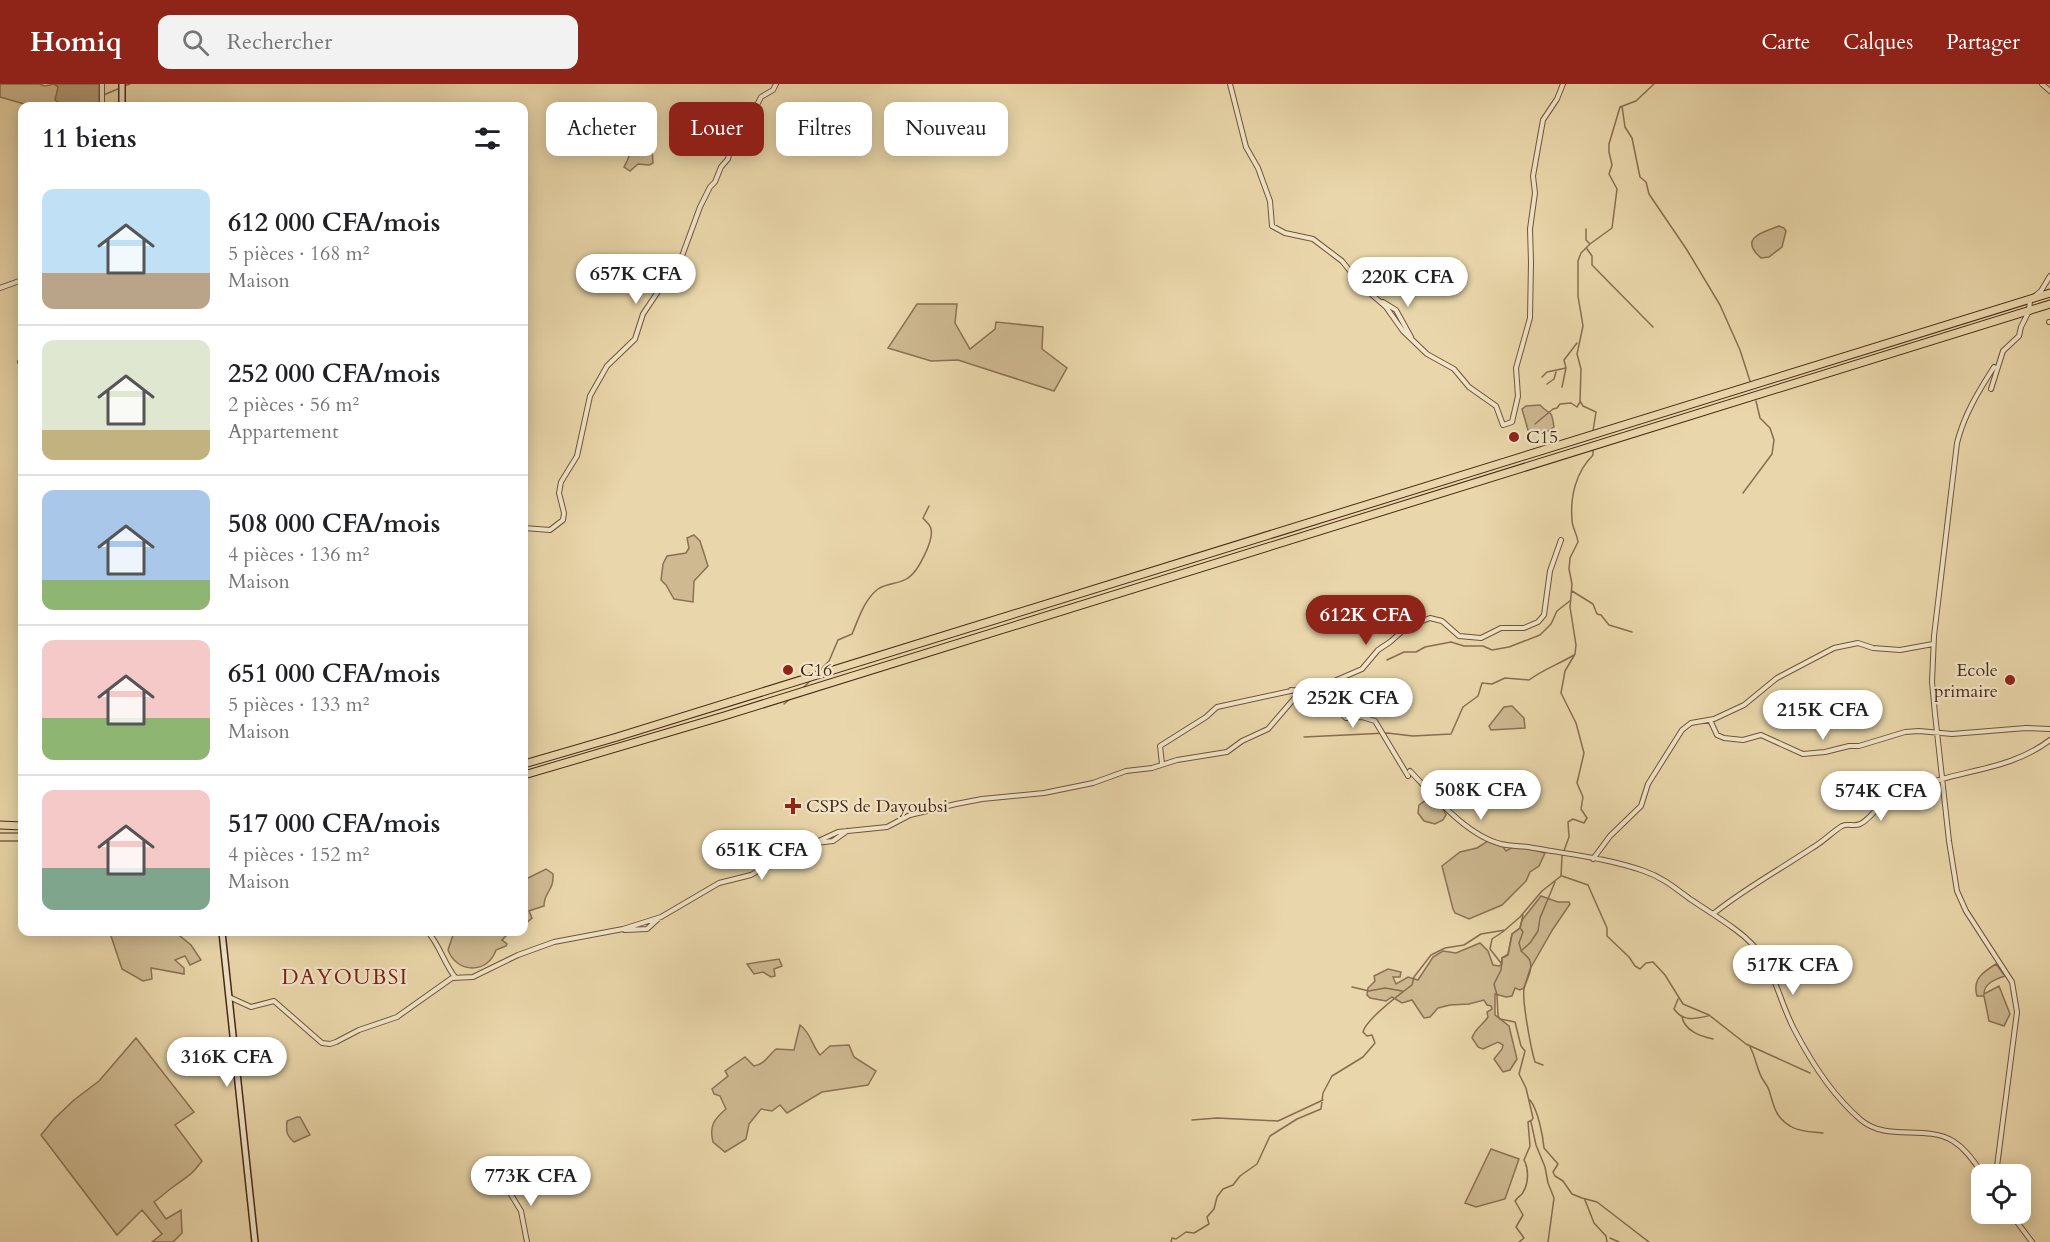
<!DOCTYPE html>
<html lang="fr">
<head>
<meta charset="utf-8">
<style>
	:root { --surface:#fff; --page:#f2f2f2; --text:#202124; --muted:#757577; --line:#e0e0e0; --accent:#8f2418 }
	body { margin:0; font-family:Cardo,serif; background:var(--page); color:var(--text); height:100vh; display:flex; flex-direction:column; font-size:22px; white-space:nowrap }
	* { box-sizing:border-box; margin:0 }
	p { font-size:20px; color:var(--muted) }
	.icon { flex:none; width:33px; height:33px; fill:none; stroke:currentColor; stroke-width:2; stroke-linecap:round; stroke-linejoin:round }
	.map { position:relative; flex:1; overflow:hidden }
	.sheet { position:absolute; left:18px; top:18px; width:510px; height:834px; display:flex; flex-direction:column; background:var(--surface); border-radius:12px; box-shadow:0 3px 15px #0003 }
	.sheet>* { flex:none }
	.hud { position:absolute; left:546px; top:18px; width:570px; height:54px; display:flex; gap:12px }
	.fabs { position:absolute; left:1971px; top:1080px; display:grid; gap:12px }
	.fabs a { display:grid; place-items:center; width:60px; height:60px; border-radius:12px; background:var(--surface); box-shadow:0 3px 15px #0003; font-size:30px }
	.price { position:absolute; translate:-50% -51px; padding:0 14px; border-radius:21px; background:#fff; color:#222; font-size:20px; line-height:39px; filter:drop-shadow(0 2px 3px #0008) }
	.price::after { content:''; position:absolute; left:50%; top:36px; width:18px; height:14px; margin-left:-9px; background:inherit; clip-path:polygon(0 0,100% 0,50% 100%) }
	.price.active { background:var(--accent); color:#fff }
	ul { padding:0; list-style:none }
	li { display:flex; align-items:center; gap:18px; height:150px; padding:0 24px }
	li+li { border-top:2px solid var(--line) }
	li span { display:grid; place-items:center; flex:none; width:168px; height:120px; border-radius:12px; color:#555 }
	li>.icon { margin-inline-start:auto }
	span .icon { width:72px; height:72px; fill:#fffc; stroke-width:1 }
	li b { font-size:26px }
	h2 { display:flex; justify-content:space-between; align-items:center; height:72px; padding:0 24px; font-size:26px }
	.chip { padding:0 21px; border-radius:12px; background:var(--surface); box-shadow:0 3px 15px #0003; font-size:21px; line-height:54px }
	.chip.active { background:var(--accent); color:#fff }
	header { display:flex; align-items:center; gap:36px; box-sizing:border-box; height:84px; padding:0 30px; background:var(--accent); color:#fff }
	header strong { font-size:28px }
	nav { display:flex; gap:33px; margin-inline-start:auto; font-size:21px }
	.search { width:420px; height:54px; background:var(--page); display:flex; align-items:center; gap:15px; box-sizing:border-box; padding:0 21px; border-radius:12px; color:var(--muted); font-size:22px }
	.map>svg:first-child { display:block }
</style>
</head>
<body>
<header>
<strong>Homiq</strong>
<div class="search"><svg class="icon" aria-label="search" viewBox="0 0 24 24"><circle cx="10" cy="10" r="6"/><path d="M15 15l6 6"/></svg>Rechercher</div>
<nav><a>Carte</a><a>Calques</a><a>Partager</a></nav>
</header>
<div class="map">
<svg width="2050" height="1158" viewBox="0 0 2050 1158">
	<rect width="100%" height="100%" fill="#e9d6aa"/>
	<filter id="stains"><feTurbulence type="fractalNoise" baseFrequency=".00333" numOctaves="4"/><feColorMatrix values="0 0 0 0 .2 0 0 0 0 .09 0 0 0 0 .02 0 0 0 .5 -.17"/></filter>
	<radialGradient id="worn" r=".72"><stop offset=".6" stop-color="#630" stop-opacity="0"/><stop offset="1" stop-color="#630" stop-opacity=".3"/></radialGradient>
	<path fill="#ceb991" stroke="#8c7153" stroke-width="1.5" d="M0 0H39L45 2 54 0 58 3 64 22H31L0 13Z
		M643 48 651 49 653 79 649 81 638 80 630 87 624 83C631 71 633 57 643 48Z
		M1779 142 1784 144 1786 147 1782 163 1769 173 1761 174C1738 154 1763 148 1779 142Z
		M917 220H957L955 239 970 265 995 245 996 238 1043 243 1042 265 1067 284 1054 307 958 276 931 277 888 264Z
		M1540 321C1551 333 1551 323 1554 343L1548 347 1531 349 1528 346 1522 325 1526 322Z
		M694 451 700 457 708 482 694 497 693 518 674 515 666 501 661 496 663 480 667 472 686 469 689 464 687 454Z
		M1512 622 1524 634 1525 644 1491 646 1489 642 1504 623Z
		M1432 712H1437L1446 731 1443 736 1435 740 1424 737 1418 729 1419 721Z
		M1491 755 1501 760 1506 767 1516 761 1545 769 1539 782 1530 788 1526 797 1502 821 1469 835 1455 829 1453 825 1442 782 1460 768 1477 764Z
		M546 785 553 790C554 808 544 807 544 822L529 827 532 834 524 841V796Z
		M1541 812 1558 818H1569L1570 820 1553 845 1530 885 1524 904 1520 906 1515 904 1512 912 1506 913 1495 910V931L1509 942 1517 975 1510 986 1503 988 1494 975 1502 965 1503 961 1498 958 1483 965 1478 963 1472 954C1475 944 1483 941 1488 933L1487 928 1492 925 1491 922 1487 921 1484 916 1469 920 1450 921 1438 924 1430 933 1424 934 1412 916 1402 919 1392 913 1386 917 1370 914 1367 911 1368 904 1375 897 1374 892 1388 885 1401 888 1400 893H1393L1396 900 1408 893 1418 896 1433 873 1443 867 1456 869 1480 859 1488 867 1493 881 1499 882 1502 880V874L1508 870 1512 850 1520 844 1522 836Z
		M97 848H175L191 861 201 876 190 881 185 872 175 876 184 884V890L151 884 152 895 143 897 122 885 110 849Z
		M460 848H506L508 850 502 856 507 860 506 862 496 866C488 890 457 890 448 866L453 851Z
		M779 875 782 882 774 885 775 892 771 893 763 888 754 890 747 880Z
		M1996 880 2005 892C1996 895 1984 899 1984 910L1999 902 2010 930 2004 942 1989 937 1984 912H1977C1972 895 1983 888 1996 880Z
		M800 941C811 949 811 960 820 971L830 962 849 961 854 973 876 987 868 1001 822 1008 787 1029 780 1021 772 1027 761 1025 749 1040 746 1055 725 1068 713 1058C709 1042 714 1035 726 1025L720 1012 714 1010 712 1005 728 992 725 987 745 973 754 982C764 981 769 971 776 965L794 966Z
		M136 954 194 1028 175 1041 202 1077C190 1093 187 1092 173 1103 166 1108 161 1113 154 1118L166 1135 181 1126 182 1149 173 1158H152L162 1150 142 1126 117 1151 41 1051 54 1035 74 1016 99 997Z
		M297 1033H300L310 1051 294 1058C286 1051 286 1047 287 1037Z
		M1491 1065 1519 1075 1505 1115 1476 1123 1465 1119Z"/>
	<path fill="#b39b77" stroke="#896d50" stroke-width="1.5" d="M54 0H99V22H64L55 16 58 3Z"/>
	<g fill="none" stroke-linecap="round" stroke-linejoin="round">
		<path stroke="#896d50" stroke-width="1.5" d="M124 2 130 0
			M99 13 120 4
			M1622 22 1625 43 1632 54 1640 93 1646 98 1649 110 1687 166 1720 221 1740 266 1750 297
			M1586 145V156L1590 160
			M1587 165 1592 172V181L1653 243
			M1542 293 1547 288 1566 284 1564 276 1577 259
			M1547 300 1554 295 1556 288
			M1562 303 1566 284
			M1535 340 1553 325 1557 324 1560 320 1571 319 1577 323 1580 318
			M1593 347 1596 328 1583 322 1580 317 1581 285 1577 270 1583 242 1578 212V177L1581 169 1590 160 1612 144 1617 105 1609 90 1612 81 1609 68V60L1620 23 1636 17 1654 0
			M1743 409 1772 370 1774 356 1770 344 1760 334 1756 317
			M1572 507 1593 520 1597 530 1601 531 1609 541 1632 548
			M1387 576 1404 568H1416L1425 563 1451 558 1464 562H1483L1492 566 1509 563 1540 551 1551 540 1557 527 1571 516
			M819 587 829 577 838 556 852 550C859 534 864 516 878 505 887 499 900 500 908 494 918 488 934 456 931 445 930 440 926 438 923 434L929 422
			M803 604 810 597
			M784 620 790 615
			M1304 653 1387 649 1413 652 1451 650 1463 623 1478 612 1482 599 1492 600 1505 594 1529 596C1542 586 1559 580 1574 571
			M1562 792 1588 801 1607 844V852L1629 873 1635 882 1640 885 1646 879 1653 878 1665 891 1683 920 1709 931 1746 960 1810 989
			M1521 845 1523 848 1519 859 1521 866
			M1501 879 1490 865 1492 855 1504 847
			M1352 903 1369 907 1385 904 1402 907
			M1678 915 1674 925C1683 938 1695 935 1708 932
			M1682 933C1685 947 1700 952 1713 955
			M1750 963C1755 972 1756 980 1760 990 1762 996 1767 1000 1769 1006 1774 1022 1775 1033 1790 1042 1799 1048 1813 1048 1823 1049
			M1543 981 1535 978C1531 965 1522 917 1524 905 1526 896 1533 887 1530 877 1529 873 1524 870 1521 867L1530 859 1538 847 1540 834 1555 798
			M1530 1016C1538 1026 1543 1052 1544 1064L1558 1080 1553 1088 1555 1092 1563 1097 1572 1110 1582 1114 1597 1118 1649 1158
			M1192 1036 1217 1034 1278 1037 1323 1016
			M1531 1038 1536 1061 1545 1083 1548 1099 1554 1114 1548 1158
			M1585 1116 1594 1139 1606 1152 1607 1158
			M1610 1154 1619 1158
			M1171 1158 1172 1154 1176 1155 1186 1148 1194 1149 1209 1140 1207 1133 1214 1125 1217 1113 1223 1105 1233 1101 1240 1092 1257 1080 1270 1052 1297 1035 1321 1025 1323 1009 1332 992 1363 973 1375 959 1372 951 1367 952 1363 948C1366 935 1400 910 1412 901L1414 893 1431 871 1445 864 1464 861 1481 850 1505 846 1520 833 1542 807 1561 792 1562 772 1569 753 1568 738 1573 735 1584 739 1587 734 1581 725 1583 713 1577 699 1584 669 1576 639 1561 609 1565 587 1575 570 1576 561 1570 523 1572 500 1569 485 1570 474 1578 458C1577 450 1572 443 1572 436 1570 412 1576 388 1593 371V364
			M1519 1158 1524 1154 1516 1143 1523 1131 1515 1117C1517 1114 1520 1112 1522 1110 1529 1100 1529 1085 1524 1076L1530 1062 1528 1038 1532 1036 1533 1034 1526 1004 1519 990 1525 967 1521 962 1515 938 1500 935 1498 932 1497 911 1494 900 1501 886 1502 874 1508 871 1512 850 1520 844 1523 831"/>
		<g stroke="#71543a" stroke-width="6">
			<path id="street" d="M1230 0 1246 63 1258 84 1270 117 1272 142 1285 149 1313 155 1342 177 1362 202 1386 223 1403 247 1427 270 1454 285 1469 303 1496 322 1503 341 1512 338 1518 312 1516 284 1530 234 1531 178 1530 145 1535 109 1533 92 1543 36 1557 15 1563 0
				M2042 0 2050 7
				M102 22V0
				M0 204 22 196
				M1383 218 1396 226 1411 253
				M2049 238H2050
				M20 278 22 277
				M1994 283C1978 308 1964 331 1957 359L1934 552 1932 598 1935 630 1949 757 1957 807 1966 827 2012 898 2017 928 1996 1090
				M1991 305 2003 267 2019 252 2021 243 2029 227 2030 216 2041 207 2050 192
				M524 444 550 446 563 436 564 429 559 409 561 398 577 372 590 312 607 282 635 255 643 230 682 172 700 123 710 103 715 98 721 83 728 75 733 53 749 28 757 21 761 13 773 6 776 0
				M1291 606 1318 611 1332 620 1346 634 1362 633 1375 637 1408 692
				M1710 636 1717 651 1724 654 1743 656 1761 651 1803 670 1825 668 1849 662H1859L1905 648 1919 647 1952 650 2026 644 2050 645
				M1162 680 1160 662 1206 633 1217 623 1332 598 1362 585 1378 566 1390 558 1407 543 1430 534 1442 537 1459 552 1481 554 1501 544H1524L1538 538 1544 531 1550 487 1561 456
				M1410 687C1434 712 1466 751 1501 760 1510 762 1520 762 1528 763 1567 770 1607 774 1644 787 1662 793 1675 804 1690 815 1705 825 1721 835 1736 846 1775 874 1774 906 1794 945 1811 978 1834 1013 1861 1036 1887 1058 1925 1040 1953 1057 1966 1065 1974 1078 1983 1090
				M816 759 833 757 847 747
				M1593 775 1610 752 1641 722 1648 700 1682 646 1691 639 1714 635 1744 621 1777 594 1834 564 1858 559 1873 564 1900 566 1933 560
				M1713 830C1744 805 1779 786 1812 764 1823 758 1832 748 1842 742 1848 739 1854 743 1860 740 1867 737 1871 731 1877 725 1886 716 1905 708 1917 703 1963 685 2009 687 2050 656
				M625 846 647 845 658 835
				M428 848C440 862 444 879 455 893
				M229 913 251 923 274 917 322 959 330 960 336 958 359 946 397 933 452 894 473 893 518 871 554 858 623 845 661 833 719 799 751 791 777 776 838 748 887 743 910 731 956 720 982 715 1044 709 1093 699 1126 687 1152 684 1177 676 1227 668 1242 657 1268 645 1299 609 1308 602
				M504 1099 521 1127 527 1158
				M2011 1130 2032 1158"/>
		</g>
		<g stroke="#492915" stroke-width="8">
			<path id="secondary" d="M122 22V0
				M222 848 255 1158"/>
		</g>
		<g stroke="#492915" stroke-width="9">
			<path id="highway" d="M524 680 617 653 2050 209
				M524 691 724 632 2050 220
				M0 741 22 742
				M0 753H22"/>
		</g>
		<use href="#street" stroke="#f1e4c8" stroke-width="4"/>
		<use href="#secondary" stroke="#f1e4c8" stroke-width="5"/>
		<use href="#highway" stroke="#e9d6aa" stroke-width="7"/>
	</g>
	<g fill="#8f2418" stroke="#f1e4c8" stroke-width="2">
		<circle cx="1514" cy="353" r="6"/>
		<circle cx="788" cy="586" r="6"/>
		<circle cx="2010" cy="596" r="6"/>
		<path d="M790 713h6v6h6v6h-6v6h-6v-6h-6v-6h6z"/>
	</g>
	<g text-anchor="middle" stroke-width="4.5" stroke-linejoin="round" paint-order="stroke">
		<g font-size="18" fill="#492915" stroke="#f1e4c8" text-anchor="start">
			<text x="1526" y="359">C15</text>
			<text x="800" y="592">C16</text>
			<text x="1998" y="592" text-anchor="end">Ecole<tspan x="1998" dy="21">primaire</tspan></text>
			<text x="806" y="728">CSPS de Dayoubsi</text>
		</g>
		<g font-size="21" letter-spacing="1.5" fill="#7a1f14" stroke="#f1e4c8">
			<text x="345" y="900">DAYOUBSI</text>
		</g>
	</g>
	<rect width="100%" height="100%" filter="url(#stains)"/>
	<rect width="100%" height="100%" fill="url(#worn)"/>
</svg>
<div class="fabs">
<a><svg class="icon" aria-label="locate" viewBox="0 0 24 24"><circle cx="12" cy="12" r="6"/><path d="M12 2v4M12 18v4M2 12h4M18 12h4"/></svg></a>
</div>
<b class="price" style="left:636px;top:221px">657K CFA</b>
<b class="price" style="left:1408px;top:224px">220K CFA</b>
<b class="price active" style="left:1366px;top:562px">612K CFA</b>
<b class="price" style="left:1353px;top:645px">252K CFA</b>
<b class="price" style="left:1823px;top:657px">215K CFA</b>
<b class="price" style="left:1481px;top:737px">508K CFA</b>
<b class="price" style="left:1881px;top:738px">574K CFA</b>
<b class="price" style="left:762px;top:797px">651K CFA</b>
<b class="price" style="left:1793px;top:912px">517K CFA</b>
<b class="price" style="left:227px;top:1004px">316K CFA</b>
<b class="price" style="left:531px;top:1123px">773K CFA</b>
<div class="hud">
<a class="chip">Acheter</a>
<a class="chip active">Louer</a>
<a class="chip">Filtres</a>
<a class="chip">Nouveau</a>
</div>
<section class="sheet">
<h2>11 biens<svg class="icon" aria-label="filters" viewBox="0 0 24 24"><path d="M4 7h16M4 17h16"/><circle cx="9" cy="7" r="2"/><circle cx="15" cy="17" r="2"/></svg></h2>
<ul>
<li><span style="background:linear-gradient(#bfe0f5 70%,#b9a48a 0)"><svg class="icon" aria-label="home" viewBox="0 0 24 24"><path d="M3 11l9-7 9 7M6 9v11h12V9"/></svg></span><div><b>612 000 CFA/mois</b><p>5 pièces · 168 m²</p><p>Maison</p></div></li>
<li><span style="background:linear-gradient(#dfe7d0 75%,#c2b280 0)"><svg class="icon" aria-label="home" viewBox="0 0 24 24"><path d="M3 11l9-7 9 7M6 9v11h12V9"/></svg></span><div><b>252 000 CFA/mois</b><p>2 pièces · 56 m²</p><p>Appartement</p></div></li>
<li><span style="background:linear-gradient(#a9c7e8 75%,#8fb573 0)"><svg class="icon" aria-label="home" viewBox="0 0 24 24"><path d="M3 11l9-7 9 7M6 9v11h12V9"/></svg></span><div><b>508 000 CFA/mois</b><p>4 pièces · 136 m²</p><p>Maison</p></div></li>
<li><span style="background:linear-gradient(#f6c9c9 65%,#8fb573 0)"><svg class="icon" aria-label="home" viewBox="0 0 24 24"><path d="M3 11l9-7 9 7M6 9v11h12V9"/></svg></span><div><b>651 000 CFA/mois</b><p>5 pièces · 133 m²</p><p>Maison</p></div></li>
<li><span style="background:linear-gradient(#f6c9c9 65%,#7fa58c 0)"><svg class="icon" aria-label="home" viewBox="0 0 24 24"><path d="M3 11l9-7 9 7M6 9v11h12V9"/></svg></span><div><b>517 000 CFA/mois</b><p>4 pièces · 152 m²</p><p>Maison</p></div></li>
</ul>
</section>
</div>
</body>
</html>
